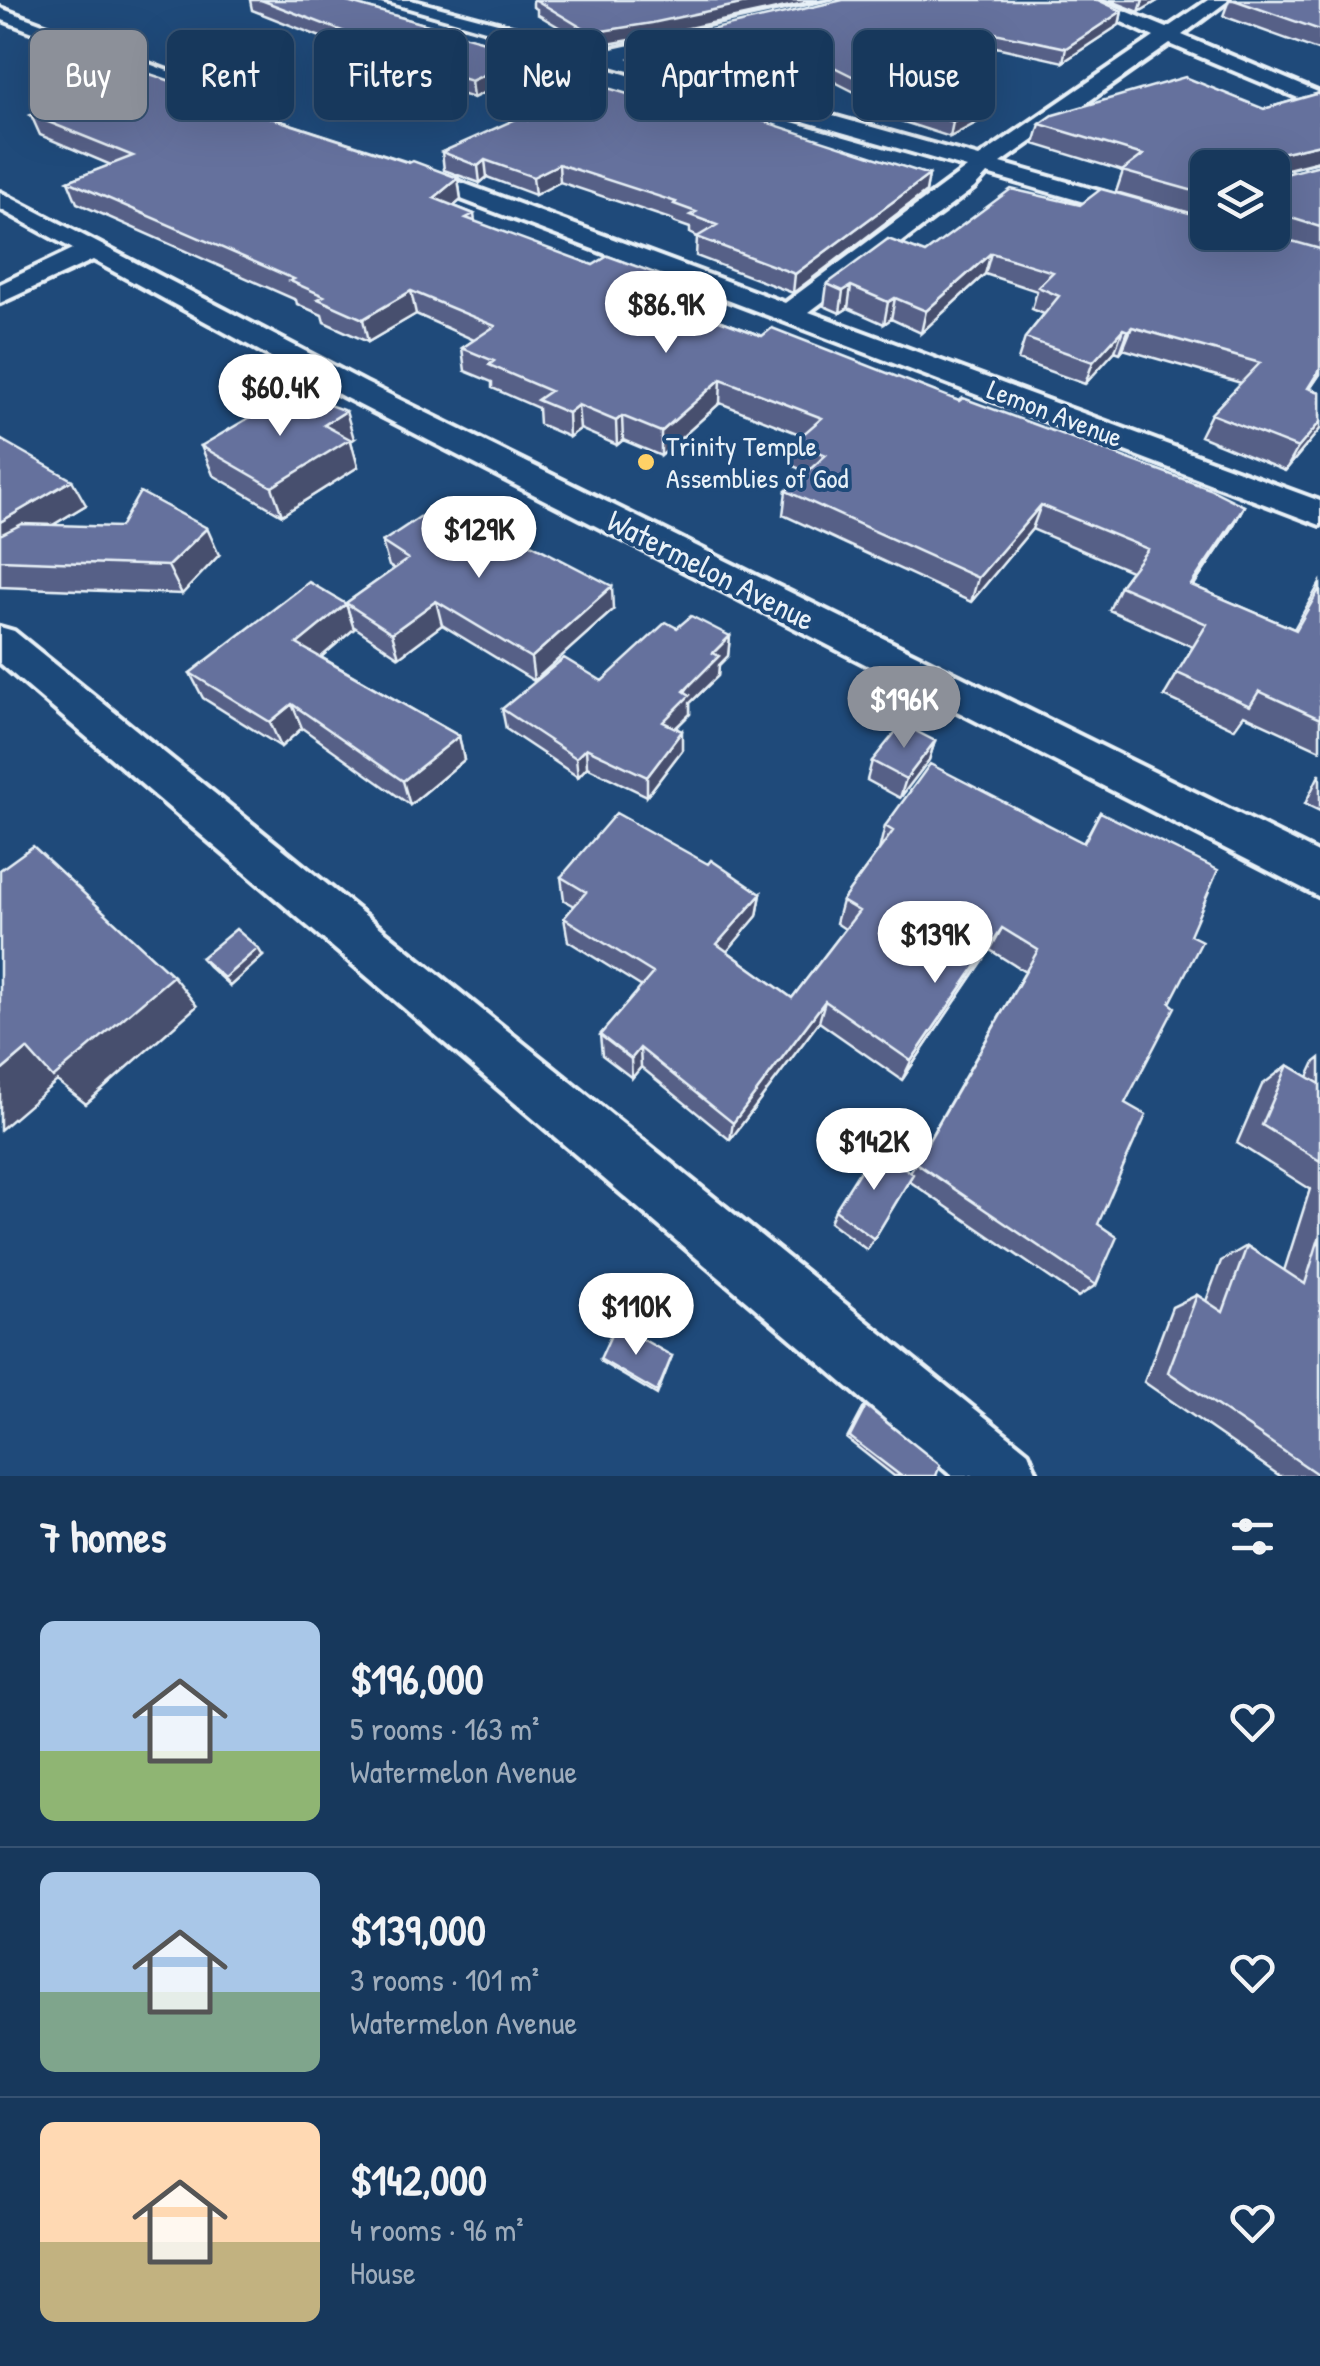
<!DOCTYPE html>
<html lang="en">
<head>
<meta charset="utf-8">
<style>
	:root { --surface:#17385c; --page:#203f62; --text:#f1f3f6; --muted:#9eacbb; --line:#365272; --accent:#8c9099 }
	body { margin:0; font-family:"Patrick Hand",sans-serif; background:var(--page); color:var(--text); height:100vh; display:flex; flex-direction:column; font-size:38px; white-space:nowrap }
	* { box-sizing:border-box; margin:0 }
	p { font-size:32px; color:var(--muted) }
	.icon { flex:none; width:55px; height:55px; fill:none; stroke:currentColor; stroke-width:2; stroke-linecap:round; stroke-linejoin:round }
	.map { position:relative; height:1476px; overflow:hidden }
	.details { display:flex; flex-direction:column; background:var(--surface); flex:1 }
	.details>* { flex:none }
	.guide { position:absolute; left:30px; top:30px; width:1260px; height:90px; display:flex; gap:20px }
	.buttons { position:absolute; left:1190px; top:150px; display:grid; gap:20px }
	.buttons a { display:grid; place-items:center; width:100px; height:100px; border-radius:15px; background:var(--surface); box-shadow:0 10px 40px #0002,0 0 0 2px var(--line); font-size:50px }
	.price { position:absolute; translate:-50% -85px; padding:0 22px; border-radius:35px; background:#fff; color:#222; font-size:32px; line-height:65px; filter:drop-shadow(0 2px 5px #0008) }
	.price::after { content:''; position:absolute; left:50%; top:60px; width:30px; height:22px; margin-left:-15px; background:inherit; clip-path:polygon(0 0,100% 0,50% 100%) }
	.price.current { background:var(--accent); color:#fff }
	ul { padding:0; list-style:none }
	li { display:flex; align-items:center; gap:30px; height:250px; padding:0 40px }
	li+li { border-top:2px solid var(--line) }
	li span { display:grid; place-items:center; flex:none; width:280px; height:200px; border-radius:15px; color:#555 }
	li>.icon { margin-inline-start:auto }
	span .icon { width:120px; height:120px; fill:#fffc; stroke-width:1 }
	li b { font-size:42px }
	h2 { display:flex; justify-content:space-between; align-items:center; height:120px; padding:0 40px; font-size:42px }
	.chip { padding:0 35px; border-radius:15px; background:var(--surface); box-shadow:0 10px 40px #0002,0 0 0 2px var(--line); font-size:35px; line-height:90px }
	.chip.current { background:var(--accent); color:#fff }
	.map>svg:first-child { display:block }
</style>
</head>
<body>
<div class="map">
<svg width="1320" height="1476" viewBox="0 0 1320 1476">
	<rect width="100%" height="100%" fill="#1f4a7a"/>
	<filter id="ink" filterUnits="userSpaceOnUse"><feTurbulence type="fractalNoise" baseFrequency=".01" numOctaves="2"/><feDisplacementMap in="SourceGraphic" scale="20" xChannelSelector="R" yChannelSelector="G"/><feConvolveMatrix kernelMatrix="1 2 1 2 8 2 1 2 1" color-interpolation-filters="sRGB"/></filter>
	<g filter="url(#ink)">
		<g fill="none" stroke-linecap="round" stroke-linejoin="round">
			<g stroke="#e8f1f8" stroke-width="8">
				<path id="minor" d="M381 0H411L603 51 836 0H869L860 5 627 58 979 157 1154 37 1075 0H1099L1167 28 1208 0H1229L1182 35 1320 93V107L1170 44 1001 163 1208 222V232H1219L1217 235H1199L987 174 974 188 809 312 1320 501V525L398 175 394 170 398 165H414L785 303 967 168Z
					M0 8 269 109 272 114 269 119H253L0 19Z
					M0 192 366 383 1320 854V897L344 397 93 260 0 303V284L73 249 0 209Z
					M0 627 14 631 1028 1452 1038 1476H952L0 663Z"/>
			</g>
			<use href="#minor" fill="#1f4a7a" fill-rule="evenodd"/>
		</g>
		<path fill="#576187" stroke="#e8f1f8" stroke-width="2.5" d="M250 0H340L530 54 531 70 473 98 420 81V76L252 10Z
			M533 0H818L652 36 597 46 584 42 537 14V9L533 7Z
			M1109 0H1159L1139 12Z
			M1229 0H1320V51L1223 16Z
			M1122 11 1119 25 1063 62 978 43 908 60 992 102 989 116 950 137 873 112 874 102 817 73 795 79 761 61 747 65 701 45V32Z
			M47 89 269 117 458 178 461 200 454 206 474 214 475 222 671 302 762 336 959 401 1244 506 1231 530 1193 586 1294 629 1320 583V750L1244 715 1234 729 1164 696 1193 647 1109 610 1120 586 1131 571 1032 529 971 602 783 515 786 491 807 472 791 465 794 442 802 435 720 403 661 456 623 440 617 445 580 429 569 437 539 424 538 408 492 388V382L465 371 462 348 474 340 416 314 368 342 324 322 322 315 297 304 296 300 77 203 68 181 111 165 40 135 31 115 44 110 39 99 50 95Z
			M1320 93V162L1277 172 1282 175 1320 165V374L1310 389 1320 392V429L1285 471 1200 436 1211 414 1241 383 1123 349 1120 353 1115 351 1085 384 1018 360 1025 338 1044 314 1032 309 1037 291 985 274 921 333 891 319 884 324 848 308 840 313 824 306 827 284 1080 205 1260 232H1272V168H1208V218L1116 192 1123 171 1034 144 1040 124 1264 109Z
			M710 119 929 175 926 192 793 293 696 256 697 237H698L690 233V228L673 222V220L560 182 535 195 487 177 480 183 444 170 442 152 528 120Z
			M0 439 86 505 53 525 219 555 182 594 0 587Z
			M354 439 351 441 358 467 282 515 213 475 201 446Z
			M382 542 613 610 534 681 442 625 399 657 353 626 346 603 394 569 389 566Z
			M346 604 354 629 321 657 459 736 464 760 410 805 302 728 281 747 203 698 190 673Z
			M677 628 730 636 728 656 719 665 718 676 690 703V714L676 728 682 750 647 796 587 767 578 777 506 729 502 709 602 681Z
			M935 741 929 760 900 798 867 780 872 761Z
			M1320 773V811L1305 804Z
			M1100 812 1190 935 1170 1003 1125 1103 1098 1224 1096 1285 1078 1297 909 1181 867 1250 830 1222 835 1210 910 1172 1025 972 990 950 902 1080 819 1022 730 1140 641 1067 632 1078 602 1055 600 1035 642 987 568 941 564 918 575 906 564 900 561 877 761 894 757 916 727 951 792 998 845 929 836 923 842 901 879 850 885 826 1083 843Z
			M263 956 230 986 208 966 201 958Z
			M1320 1058V1476H1280L1144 1382 1172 1307 1197 1295 1206 1301 1221 1261 1247 1246 1284 1271 1310 1189 1237 1143 1262 1085 1288 1065 1308 1077 1315 1062Z
			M672 1356 657 1395 601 1362 600 1359Z
			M866 1406 936 1476H894L847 1439 863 1409Z"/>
		<path fill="#474f6e" stroke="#e8f1f8" stroke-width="2.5" d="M760 0H818L652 36 597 46 596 32Z
			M1143 0H1159L1139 12Z
			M1122 11 1119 25 1063 62 1066 48Z
			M981 30 978 43 888 65 890 51Z
			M762 47 761 61 747 65 748 51Z
			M530 54 531 70 473 98 471 81Z
			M818 59 817 73 795 79 796 65Z
			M992 102 989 116 950 137 953 122Z
			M1320 144 1319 161 1272 173 1280 153Z
			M485 160 487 177 480 183 478 166Z
			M559 164 560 182 535 195 533 177Z
			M929 175 926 192 793 293 795 274Z
			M458 178 461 200 437 220 434 198Z
			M991 253 985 274 921 333 926 311Z
			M671 279V302L649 294Z
			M851 286 848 308 840 313 843 291Z
			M411 291 416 314 368 342 363 319Z
			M895 298 891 319 884 324 888 302Z
			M1132 327 1123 349 1120 353 1128 331Z
			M1123 329 1115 351 1085 384 1093 362Z
			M1320 369V374L1295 410 1308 388Z
			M721 379 720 403 661 456V432Z
			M578 405 580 429 569 437 568 413Z
			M346 411 354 439 351 441 358 467 282 515 272 487 324 425Z
			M622 416 623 440 617 445 616 421Z
			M1320 422V429L1285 471 1298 448Z
			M72 480 86 505 11 550 0 533V522Z
			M1041 505 1032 529 971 602 978 578Z
			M1244 506 1231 530 1178 609 1191 585Z
			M207 528 219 555 182 594 168 566Z
			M612 586 613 610 534 681 531 658Z
			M436 601 442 625 399 657 392 633Z
			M346 604 354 629 307 669 297 644Z
			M730 636 728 656 719 665 718 676 690 703V714L662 741 663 722 713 653Z
			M292 704 302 728 281 747 270 722Z
			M682 731V750L647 796V777Z
			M459 736 464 760 410 805 403 781Z
			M935 741 929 760 900 798 906 779Z
			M586 748 587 767 578 777 576 758Z
			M761 894 757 916 715 966 717 944Z
			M1002 928 990 950 902 1080 911 1061Z
			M258 948 263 956 230 986 224 978Z
			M173 976 197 1006 86 1104 57 1081 0 1130V1072L27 1049Z
			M825 1001 819 1022 730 1140 733 1123Z
			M640 1048 641 1067 632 1078 631 1059Z"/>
		<path fill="#65719d" stroke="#e8f1f8" stroke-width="2.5" d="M261 0H340L530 54 471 81 418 65 423 62Z
			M536 0H760L652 23 596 32 584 29Z
			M843 0H1098L1122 11 1066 48 981 30 890 51 992 102 953 122 875 98 886 93 818 59 796 65 762 47 748 51 701 32Z
			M1234 0H1320V30Z
			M120 64 269 114 265 116 409 163 413 161 458 178 434 198 474 214 466 218 593 265 608 256 671 279 649 294 762 336 772 328 959 401 963 398 1210 489 1244 506 1191 585 1296 630 1320 588V719L1259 691 1250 706 1177 673 1207 624 1120 586 1148 549 1041 505 978 578 786 491 826 455 794 442 822 418 721 379 661 432 622 416 616 421 578 405 568 413 537 400 550 391 489 365 494 361 462 348 495 326 411 291 363 319 318 299 324 296 290 281 294 279 68 181 133 156 31 115 57 106 39 99 57 93 47 89Z
			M1185 77 1264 109 1320 93V144L1280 153 1277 172 1282 175 1320 165V227L1272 212V168H1208V195L1122 171 1143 155 1040 124 1053 115Z
			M601 86 710 119 735 112 929 175 795 274 697 237 717 225 690 215 696 212 674 204 676 202 559 164 533 177 485 160 478 166 442 152 525 115 528 120Z
			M1011 189 1080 205 1101 189 1208 218V232H1260L1320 249V369L1308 388 1320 392V422L1298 448 1211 414 1260 363 1132 327 1128 331 1123 329 1093 362 1025 338 1059 296 1038 287 1053 272 991 253 926 311 895 298 888 302 851 286 843 291 827 284 888 239 925 253Z
			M293 392 346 411 324 425 350 439 272 487 201 446Z
			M0 439 72 480 0 522Z
			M140 492 207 528 168 566 0 560V535L22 524 120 527Z
			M444 501 491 529 496 526 612 586 531 658 436 601 392 633 346 603 408 559 382 542Z
			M309 582 346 604 297 644 459 736 403 781 292 704 270 722 190 673Z
			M691 616 730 636 713 653 719 656 684 691 690 695 663 722 682 731 647 777 586 748 576 758 502 709 564 658 602 681 666 622 677 628Z
			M902 724 935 741 906 779 872 761Z
			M930 764 1084 843 1100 812 1218 870 1190 935 1202 941 1170 1003 1175 1007 1125 1103 1146 1115 1098 1224 1117 1237 1096 1285 916 1163 1038 950 1002 928 911 1061 825 1001 733 1123 640 1048 631 1059 600 1035 653 973 564 918 586 892 561 877 616 813 708 864 711 860 761 894 717 944 792 998 859 911 842 901 893 831 885 826Z
			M33 846 173 976 53 1078 27 1049 0 1072V870Z
			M236 929 258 948 224 978 201 958Z
			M1288 1065 1320 1084V1161L1262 1125Z
			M875 1147 913 1174 874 1239 835 1210Z
			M1320 1235V1476L1168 1372 1197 1295 1223 1312 1247 1246 1305 1284Z
			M616 1324 672 1356 657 1392 600 1359Z
			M866 1406 940 1465 936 1476H901L850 1437Z"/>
	</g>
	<circle fill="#ffd166" stroke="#1f4a7a" stroke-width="4" cx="646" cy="462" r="10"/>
	<g text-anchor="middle" stroke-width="8" stroke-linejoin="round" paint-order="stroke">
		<g font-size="28" fill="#e8f1f8" stroke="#1f4a7a">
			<text transform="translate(1055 413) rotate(21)" y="10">Lemon Avenue</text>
		</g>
		<g font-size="28" fill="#e8f1f8" stroke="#1f4a7a" text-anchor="start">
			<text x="666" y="456">Trinity Temple<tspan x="666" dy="32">Assemblies of God</tspan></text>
		</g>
		<g font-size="32" fill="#e8f1f8" stroke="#1f4a7a">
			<text transform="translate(711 570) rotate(27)" y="11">Watermelon Avenue</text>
		</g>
	</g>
</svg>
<div class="buttons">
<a><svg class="icon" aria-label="layers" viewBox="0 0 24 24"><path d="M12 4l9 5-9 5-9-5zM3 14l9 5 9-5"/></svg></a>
</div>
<b class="price" style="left:666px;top:356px">$86.9K</b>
<b class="price" style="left:280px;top:439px">$60.4K</b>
<b class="price" style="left:479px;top:581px">$129K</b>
<b class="price current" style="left:904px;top:751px">$196K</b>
<b class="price" style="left:935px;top:986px">$139K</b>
<b class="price" style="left:874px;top:1193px">$142K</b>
<b class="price" style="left:636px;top:1358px">$110K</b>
<div class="guide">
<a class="chip current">Buy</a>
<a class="chip">Rent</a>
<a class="chip">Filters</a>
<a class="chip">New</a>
<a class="chip">Apartment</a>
<a class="chip">House</a>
</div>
</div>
<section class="details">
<h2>7 homes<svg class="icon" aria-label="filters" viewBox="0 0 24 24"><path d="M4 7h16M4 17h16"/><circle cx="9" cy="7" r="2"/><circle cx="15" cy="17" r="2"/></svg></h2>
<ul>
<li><span style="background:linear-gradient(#a9c7e8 65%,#8fb573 0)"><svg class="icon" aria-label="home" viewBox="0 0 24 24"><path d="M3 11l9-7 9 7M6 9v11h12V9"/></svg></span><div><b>$196,000</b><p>5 rooms · 163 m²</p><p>Watermelon Avenue</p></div><svg class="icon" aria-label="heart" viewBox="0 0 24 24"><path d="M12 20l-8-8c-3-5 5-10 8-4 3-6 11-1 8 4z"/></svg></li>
<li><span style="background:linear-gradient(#a9c7e8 60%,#7fa58c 0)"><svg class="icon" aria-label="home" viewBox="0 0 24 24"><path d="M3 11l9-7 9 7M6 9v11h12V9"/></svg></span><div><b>$139,000</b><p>3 rooms · 101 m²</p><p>Watermelon Avenue</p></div><svg class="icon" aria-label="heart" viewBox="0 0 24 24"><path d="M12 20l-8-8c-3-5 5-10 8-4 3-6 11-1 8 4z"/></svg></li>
<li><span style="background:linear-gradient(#ffd9b3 60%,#c2b280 0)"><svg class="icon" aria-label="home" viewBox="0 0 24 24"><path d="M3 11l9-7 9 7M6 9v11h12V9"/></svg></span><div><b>$142,000</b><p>4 rooms · 96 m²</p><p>House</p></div><svg class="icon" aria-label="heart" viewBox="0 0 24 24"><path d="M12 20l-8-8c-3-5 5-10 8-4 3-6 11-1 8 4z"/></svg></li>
</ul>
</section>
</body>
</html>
